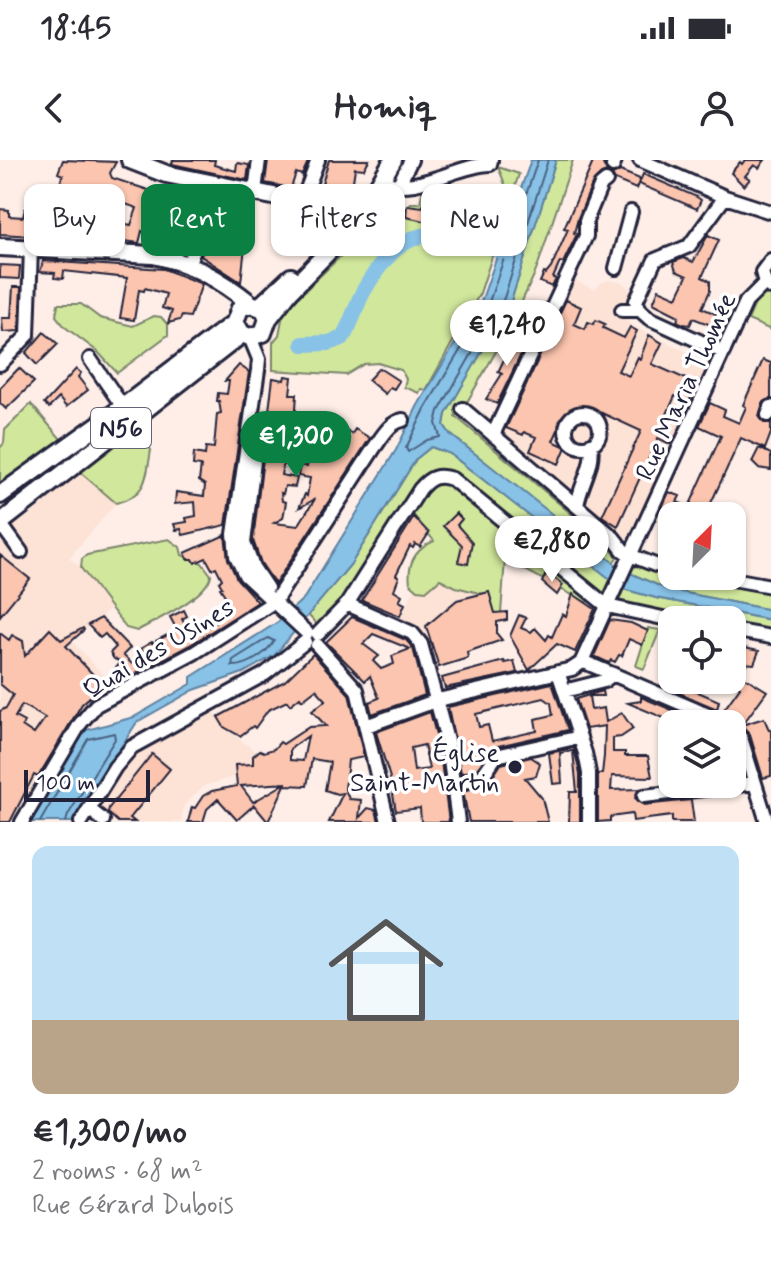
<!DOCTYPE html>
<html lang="en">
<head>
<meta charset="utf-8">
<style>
	:root { --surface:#fff; --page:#f7f7f7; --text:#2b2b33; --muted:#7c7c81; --line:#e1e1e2; --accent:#0b8043 }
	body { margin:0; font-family:Mynerve,sans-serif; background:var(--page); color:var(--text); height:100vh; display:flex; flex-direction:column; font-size:30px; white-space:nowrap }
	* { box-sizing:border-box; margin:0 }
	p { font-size:26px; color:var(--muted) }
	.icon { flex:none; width:44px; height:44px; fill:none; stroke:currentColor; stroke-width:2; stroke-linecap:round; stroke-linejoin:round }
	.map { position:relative; height:662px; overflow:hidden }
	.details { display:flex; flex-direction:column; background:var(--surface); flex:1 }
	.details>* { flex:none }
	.banner { position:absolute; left:24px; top:24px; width:724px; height:72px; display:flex; gap:16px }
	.needle { width:52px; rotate:24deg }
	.controls { position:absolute; left:658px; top:342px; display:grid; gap:16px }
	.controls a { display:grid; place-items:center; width:88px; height:88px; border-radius:16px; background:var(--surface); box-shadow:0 2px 6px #0004; font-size:40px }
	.scale { position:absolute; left:24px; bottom:20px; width:126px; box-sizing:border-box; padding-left:8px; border:4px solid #22223b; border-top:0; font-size:22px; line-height:28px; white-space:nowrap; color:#22223b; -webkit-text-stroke:6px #fff; paint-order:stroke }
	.price { position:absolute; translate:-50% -68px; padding:0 18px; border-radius:28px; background:#fff; color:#222; font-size:26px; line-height:52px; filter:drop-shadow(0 2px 4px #0008) }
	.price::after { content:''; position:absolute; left:50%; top:48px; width:24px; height:18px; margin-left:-12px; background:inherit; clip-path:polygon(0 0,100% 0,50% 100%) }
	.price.active { background:var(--accent); color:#fff }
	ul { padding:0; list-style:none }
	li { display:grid; align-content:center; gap:16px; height:424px; padding:0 32px }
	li+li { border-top:2px solid var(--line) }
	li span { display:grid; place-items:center; height:248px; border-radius:16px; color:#555 }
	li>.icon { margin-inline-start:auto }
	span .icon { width:144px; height:144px; fill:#fffc; stroke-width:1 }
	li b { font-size:34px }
	.pill { padding:0 28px; border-radius:16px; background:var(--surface); box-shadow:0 2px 6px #0004; font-size:28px; line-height:72px }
	.pill.active { background:var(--accent); color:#fff }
	.status { display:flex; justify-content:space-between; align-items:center; height:56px; padding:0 40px; background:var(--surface); direction:ltr }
	.status svg { height:22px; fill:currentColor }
	header { display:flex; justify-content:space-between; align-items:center; height:104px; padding:0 32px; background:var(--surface); font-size:36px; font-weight:700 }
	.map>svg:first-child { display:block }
</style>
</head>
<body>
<div class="status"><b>18:45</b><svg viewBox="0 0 49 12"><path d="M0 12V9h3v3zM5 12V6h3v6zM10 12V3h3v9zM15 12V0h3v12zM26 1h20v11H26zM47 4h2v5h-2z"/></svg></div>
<header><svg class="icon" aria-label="back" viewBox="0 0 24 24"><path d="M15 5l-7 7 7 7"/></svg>Homiq<svg class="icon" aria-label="person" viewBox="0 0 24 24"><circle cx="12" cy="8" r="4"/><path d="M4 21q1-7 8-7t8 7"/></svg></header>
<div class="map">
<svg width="771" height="662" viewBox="0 0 771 662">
	<rect width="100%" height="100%" fill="#feeee7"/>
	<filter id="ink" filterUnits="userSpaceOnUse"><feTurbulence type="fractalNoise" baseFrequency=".0125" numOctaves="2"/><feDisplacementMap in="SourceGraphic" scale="16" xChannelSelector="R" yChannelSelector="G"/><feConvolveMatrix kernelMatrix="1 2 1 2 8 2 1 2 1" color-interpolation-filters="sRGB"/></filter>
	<g filter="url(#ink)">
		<path fill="#fde2d6" d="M569 118 595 130 601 123 609 120 622 123 629 128 632 138 625 157 632 166 717 206 630 395 493 275Z
			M80 312 116 343 69 398 81 408 111 448 72 481 105 517 110 537 96 545 22 662H0V371L24 360Z
			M439 419 456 427 487 435 497 481 488 485 426 500 421 484 397 466 415 427 418 430 432 427Z
			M210 544 222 566 255 591 253 604 235 606 236 616 204 626 184 645 181 662H105L89 649 121 598Z"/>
		<path fill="#d1e79c" stroke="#7a846c" stroke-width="2" d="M556 0H573L536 111 510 167 463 249 455 256 606 383 617 397 612 404 450 274 444 265 446 254 511 141Z
			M498 7 519 14 480 133 426 230 421 229 419 233 404 227 406 219 401 210 378 203 364 204 346 215 273 210V182L279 175 283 154 288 147 347 90 387 34 391 43 407 49 410 43H420L423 28 442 16 446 26 438 54 498 73 505 51 497 48 505 24Z
			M765 134 771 135V170L748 160 754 146 750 143 757 136Z
			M58 144H81L100 158 133 166 154 156 161 157 168 165V175L117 213 98 192 65 167 56 156Z
			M31 244 61 279 0 325V288L4 283 5 270Z
			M135 266 151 290C146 319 147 335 116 343L80 312Z
			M431 287 450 294 617 423 607 445 595 440 585 442 505 399 501 453H494L487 435 456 427 440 419 426 431 418 430 410 423C407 402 416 389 434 381L408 348 322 470 308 455 351 404 416 299Z
			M169 379 180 387 182 395 202 403 211 415C207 437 156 460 137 471L126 468 81 408 82 399 87 395Z
			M630 395 672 408V416H716L771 426V450L666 429 623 410Z
			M623 429 656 438 771 460V474L732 468V460C686 460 663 456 619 443Z
			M648 468 660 470 644 509 636 506Z"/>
		<path fill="#88c2e7" stroke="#5f82a2" stroke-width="2" d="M531 0H556L511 141 446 254 444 265 450 274 623 410 666 429 771 450V460L656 438 623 429 450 294 431 287 416 299 351 404 275 495 243 513 194 530 137 562 73 662H30L83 571 134 557 191 524V517L278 462 304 438 396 290 418 245 482 139Z"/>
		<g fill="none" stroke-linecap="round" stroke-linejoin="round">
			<path stroke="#4b6280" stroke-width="2" d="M538 0 489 142 425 249 406 288 408 292 427 280 440 277 436 263 439 251 504 138 548 0
				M268 478 274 481C266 494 247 507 232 506L233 500Z
				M40 662 88 579 114 573 115 579 68 655 66 662"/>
			<path stroke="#88c2e7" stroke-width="16" d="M303 184 329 183 342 178C352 164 355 147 363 132 407 55 437 71 510 93"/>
		</g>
		<path fill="#fcc5af" stroke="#22223b" stroke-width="2" fill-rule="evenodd" d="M63 0 116 2 110 13 112 18 154 32 150 45 167 56 168 50 187 53 185 64 197 67 191 72 185 88 158 83 142 71 139 83 117 80 121 67 125 68 126 64 131 65 137 48 106 37 93 77 73 75V67L56 61 58 53 42 48V70H33V76L0 74V49L9 50V56L23 57 25 49H34L36 43 42 44 45 26 58 29 63 15 58 13Z
			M173 0H215L214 5 236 11 237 3 249 5 247 20 172 4Z
			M268 0H303L308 2 302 15 296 13 291 28 265 23Z
			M329 0H369L364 9 355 8 352 28 325 35 319 34Z
			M594 0H605L603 4 607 12 601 14 593 22 578 58 574 73 577 74 563 103 560 102 553 118 556 119 552 127 540 122 544 113 546 114 551 108 568 69 564 68Z
			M745 0H765L759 8 754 5 745 16 750 19 744 26 731 13 740 2 742 4Z
			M620 11 640 19 636 29 615 20 612 15Z
			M643 14 697 37 701 40 697 49 639 24Z
			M172 26 250 43 241 122 201 96 208 78 204 69H208L211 56 222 58 208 51 210 44 173 38 174 34H170Z
			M425 31 471 37 469 49 437 45 436 49H433L429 62 406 57 407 45 423 47Z
			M708 75 719 80 702 117 710 121V131L702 148 716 154 711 165 693 158 690 165 683 164 677 161 679 156 653 143 659 129 677 137 687 116 676 111 673 102 684 98 693 102Z
			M43 101 164 109 202 124 190 157 182 156 180 160 168 163 172 151 162 148 166 134 145 128 144 131 139 130 134 160 120 158 127 118 64 111 63 119 54 118 55 113 40 112Z
			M0 105 20 106 19 119 0 118Z
			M13 127H21L19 171 3 172 2 158H11Z
			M566 140 581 147 574 164 585 169 588 162 594 164 596 160 605 164 603 168 624 178 630 167 637 171 618 211 629 216 638 197 640 199 649 175 662 183 652 204 697 224 689 242 675 236 660 270 673 276 670 284 658 278 618 366 602 356 641 271 589 247 569 254 566 252 553 281 566 287 559 304 530 291 536 277 524 272 523 275 506 268Z
			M44 172 58 184 37 205 26 193Z
			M512 173 520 178 517 182 525 186 497 244 486 239 502 214 498 212 509 189 506 187Z
			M763 200 771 203V238L763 243 759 256 764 263H771V273L765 289 741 278 705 356 672 358 660 352 669 332 680 336 677 342 689 347 721 276 699 266 710 243 725 250 723 256 739 263 746 247 743 245Z
			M239 205 249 212 226 365 183 375 181 369 176 370 174 364 187 362 186 358 196 356 195 342 175 344 176 332 204 336 205 325 199 321 201 306 193 305 194 293 205 295 206 287 214 288 217 254 221 253 219 241H217L218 233 227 234 229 221H225Z
			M19 208 34 222 6 249 0 243V228Z
			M379 208 399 221 394 229 390 227 385 234 368 220Z
			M76 209 81 213 78 217 88 230 66 247 59 238 49 248 44 244Z
			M285 216 292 217 290 234H297L295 263 300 264 293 301 284 300 281 315 297 318 295 327 285 326 283 334 281 333 282 341 286 342 283 358 274 363 298 366 315 339 299 348 305 334 307 336 310 318 298 316 300 305 307 307 311 282 316 283V276L335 279 340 267 352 274 355 269 370 278 275 424 261 403 253 380 273 218 284 220Z
			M759 288 771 294V310L758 308 752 302Z
			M456 353 462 359 457 365 472 382 468 404 458 402 462 385 443 366Z
			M414 357 429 373 420 387 415 384 413 388 410 386 396 415 399 417 394 430 402 435 399 441 405 444 400 456 362 440Z
			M225 375 228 399 237 419 258 442 190 485 115 525 108 518 121 502 114 499 110 493 116 487 105 474 100 478 88 465 101 458 130 488 123 495 132 504 147 496 140 489 152 482 161 489 156 481 177 470 170 457 184 450 187 456 182 459 189 472 192 471 194 474 215 463 212 459 217 456 213 449 228 440 220 428 222 427 219 422 222 419 216 407 212 409 206 398 195 403 193 399H188L185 393Z
			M0 395 30 419 0 456Z
			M547 412 563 425 557 435 542 422Z
			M489 432 495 453 507 452V460L497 462V474L502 480 467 492 468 498 439 507 426 466 457 440Z
			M573 434 595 449 575 492 557 484 529 510 510 476 519 455 526 458 521 468 531 472 535 468 546 480 549 475 552 477 562 454 566 456Z
			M352 457 406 480 413 488 425 535 372 554 369 542 379 538 370 516 365 521 326 482ZM373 474 410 489 392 496 394 504 381 509 373 501 379 496 363 484Z
			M610 460 631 463 648 471 642 485 629 479 622 496 619 495 615 502 611 500 609 503 594 496Z
			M83 468 84 470 66 486 103 525 82 544 38 617 34 615 10 662H0V551L6 548 13 535 0 524V473L9 480 12 475 23 481 25 496 50 469 61 480ZM22 545 45 558 34 574 22 566 24 562 15 557Z
			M734 486 759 491 754 504 732 502Z
			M313 494 349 534 364 597 348 600 345 629 349 639 361 640 359 658 368 648 376 650 379 662H329L343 633 337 634 325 630 330 602 312 599 307 626 285 625 268 662 254 645 237 660 218 639 207 649 203 662H188L192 647 195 648 203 636 212 631 237 626 235 605 253 604V596L260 590 264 592 274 589 280 582 283 584 309 567 326 566 312 551 326 540 316 529 302 540 300 537 290 545 287 541 268 550 255 568 253 566 240 576 224 567 218 557 285 521ZM308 576 303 601 290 600V589ZM286 623 253 642 241 626 287 623Z
			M504 501 505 503 514 501 517 513 445 528 442 518Z
			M741 515 767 531 743 564 723 551 740 527 738 525Z
			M673 521 719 541 717 549 670 529Z
			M552 523 568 570 494 587 476 610 461 613 448 547ZM544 538 551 543 553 555 535 559 537 571 492 581 488 565 479 567 476 554Z
			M602 531 603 536H589L591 550 604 548 606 562 622 553 633 569 621 577 613 578V592H625V596H648L652 617 612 616 611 630 639 629 635 638 644 645 691 640 694 662H672V656L633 661 632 654 610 657V661L598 662V614H602L604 596 605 566 586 569 576 539Z
			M641 537 677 552 687 564H672L669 560 628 543 641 541Z
			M430 552 439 586 449 662H421L420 648 396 651 390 618 376 572ZM424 585 429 609 414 611 411 588Z
			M764 558 769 570 771 569V616L763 618 750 575 742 565Z
			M574 588 580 614V662H569L570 632H577L573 591 560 593 562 623 553 624 549 593Z
			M152 594 170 609 130 658 135 662H118L108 653 109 648Z
			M531 597 540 603 536 616 525 618 542 638 548 662H469L463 631 488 624 501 604Z"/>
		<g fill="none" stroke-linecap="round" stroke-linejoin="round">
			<g stroke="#22223b" stroke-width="18">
				<path id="minor" d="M640 0 725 37 771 52
					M613 6 615 0
					M382 21C415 36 456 5 490 4L491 0
					M399 24 411 0
					M255 31 259 0
					M302 42 318 0
					M771 100 762 112 765 123 771 128
					M188 105 199 76
					M616 108 631 52
					M622 150H640
					M250 177 259 199 258 210 234 374 236 396 245 415 307 473
					M723 192 649 158 640 150 636 141 655 100 689 86 725 37
					M90 199 123 247
					M0 204 28 175 31 88
					M463 249 613 377 623 390 630 395 655 405 672 408
					M566 270a17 17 0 1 1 34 0a17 17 0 1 1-34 0Z
					M768 255 771 247
					M258 269 244 383 253 407 267 428
					M493 275 586 76V61L601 25 606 21
					M577 346C580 324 595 306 591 284
					M0 363 21 392
					M716 416 771 426
					M347 444 412 473 421 484 448 584 458 662
					M732 470 771 477
					M318 474 347 444 420 329C430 317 438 314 452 319L607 446 672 460
					M317 485 357 530 388 662
					M582 501 729 564
					M558 512 585 593 589 613V662
					M564 531 604 521 613 514
					M366 566 438 540 572 509 581 503 746 142 765 123
					M732 567 741 578 767 662
					M455 624 481 618 496 596 580 577
					M644 636 755 623
					M89 649 103 660
					M22 662 80 564 96 545 194 493 275 441 374 288C382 277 390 262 403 260
					M81 662 115 607 132 587 265 514 305 482"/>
			</g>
			<g stroke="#22223b" stroke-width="22">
				<path id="major" d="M130 0 166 14 351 52 354 58 348 67
					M0 87 153 95C190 102 222 120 251 144
					M260 146 291 117
					M268 159 264 149 251 144 240 148 235 162 242 174 250 177 263 173 268 159 289 132 357 62 393 0
					M0 335 123 247 235 162
					M0 363 242 174"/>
			</g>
			<use href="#minor" stroke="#fff" stroke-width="12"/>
			<use href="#major" stroke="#fff" stroke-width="16"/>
		</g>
	</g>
	<circle fill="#22223b" stroke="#fff" stroke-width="3" cx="515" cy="607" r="8"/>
	<g text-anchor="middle" stroke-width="7" stroke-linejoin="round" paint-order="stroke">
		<rect fill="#fff" stroke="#646476" stroke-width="2" x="91" y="248" width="60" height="40" rx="6"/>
		<g font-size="24" font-weight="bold" fill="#22223b">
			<text x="121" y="276">N56</text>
		</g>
		<g font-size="26" fill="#22223b" stroke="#fff">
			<text transform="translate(685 226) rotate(-65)" y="9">Rue Maria Thomée</text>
			<text transform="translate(158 488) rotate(-31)" y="9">Quai des Usines</text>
		</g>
		<g font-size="26" fill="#22223b" stroke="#fff" text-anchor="end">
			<text x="499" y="601">Église<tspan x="499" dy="30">Saint-Martin</tspan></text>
		</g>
	</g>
</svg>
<div class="controls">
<a><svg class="needle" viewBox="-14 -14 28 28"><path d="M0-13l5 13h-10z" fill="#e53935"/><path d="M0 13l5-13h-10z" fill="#7c7c81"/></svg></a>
<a><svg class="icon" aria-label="locate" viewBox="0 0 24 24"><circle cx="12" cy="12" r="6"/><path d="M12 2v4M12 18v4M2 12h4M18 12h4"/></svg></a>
<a><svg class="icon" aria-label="layers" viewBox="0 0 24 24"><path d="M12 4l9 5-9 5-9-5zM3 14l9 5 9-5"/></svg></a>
</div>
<div class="scale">100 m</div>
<b class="price" style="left:507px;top:208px">€1,240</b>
<b class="price active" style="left:296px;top:319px">€1,300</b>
<b class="price" style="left:552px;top:424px">€2,880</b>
<div class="banner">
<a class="pill">Buy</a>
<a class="pill active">Rent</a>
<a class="pill">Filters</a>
<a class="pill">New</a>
</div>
</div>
<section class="details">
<ul>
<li><span style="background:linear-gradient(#bfe0f5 70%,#b9a48a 0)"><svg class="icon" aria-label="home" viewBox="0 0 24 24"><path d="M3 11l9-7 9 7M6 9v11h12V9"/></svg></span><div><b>€1,300/mo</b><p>2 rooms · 68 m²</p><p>Rue Gérard Dubois</p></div></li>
</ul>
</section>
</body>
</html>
